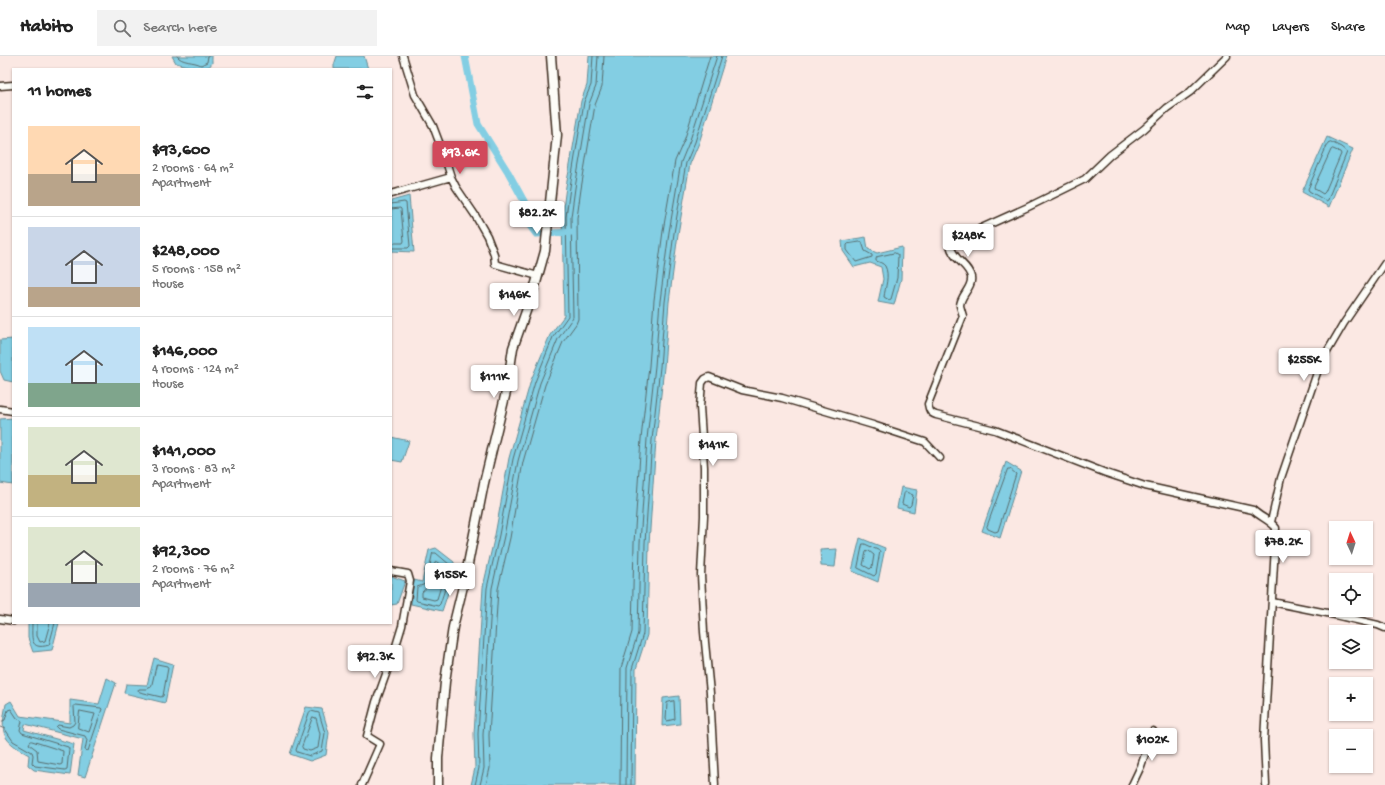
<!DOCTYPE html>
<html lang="en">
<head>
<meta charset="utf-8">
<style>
	:root { --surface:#fff; --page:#f2f2f2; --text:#222; --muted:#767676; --line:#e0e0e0; --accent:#d1495b }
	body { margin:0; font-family:"Gochi Hand",sans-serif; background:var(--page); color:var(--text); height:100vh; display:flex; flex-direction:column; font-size:15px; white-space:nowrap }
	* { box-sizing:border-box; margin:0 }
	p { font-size:13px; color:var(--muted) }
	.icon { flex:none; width:22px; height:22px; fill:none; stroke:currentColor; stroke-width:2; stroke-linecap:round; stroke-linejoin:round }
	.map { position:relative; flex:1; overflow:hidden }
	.details { position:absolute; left:12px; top:12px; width:380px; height:556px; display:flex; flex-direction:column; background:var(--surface); border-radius:0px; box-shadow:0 1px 3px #0004 }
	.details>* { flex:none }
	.needle { width:26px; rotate:356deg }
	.controls { position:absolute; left:1329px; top:465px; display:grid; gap:8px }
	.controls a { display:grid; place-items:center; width:44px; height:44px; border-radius:0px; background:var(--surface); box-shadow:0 1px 3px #0004; font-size:20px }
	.price { position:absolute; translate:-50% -34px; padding:0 9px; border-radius:4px; background:#fff; color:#222; font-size:13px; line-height:26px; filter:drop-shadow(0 1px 2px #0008) }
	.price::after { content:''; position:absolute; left:50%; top:24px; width:12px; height:9px; margin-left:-6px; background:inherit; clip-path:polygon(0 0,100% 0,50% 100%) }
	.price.selected { background:var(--accent); color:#fff }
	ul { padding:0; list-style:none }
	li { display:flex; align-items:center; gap:12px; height:100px; padding:0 16px }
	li+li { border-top:1px solid var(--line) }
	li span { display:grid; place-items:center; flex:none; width:112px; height:80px; border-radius:0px; color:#555 }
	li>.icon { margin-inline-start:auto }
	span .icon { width:48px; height:48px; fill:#fffc; stroke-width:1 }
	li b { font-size:17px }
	h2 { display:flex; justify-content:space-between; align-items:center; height:48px; padding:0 16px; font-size:17px }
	header { display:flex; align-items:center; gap:24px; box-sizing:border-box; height:56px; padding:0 20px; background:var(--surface); border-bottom:1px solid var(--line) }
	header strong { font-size:19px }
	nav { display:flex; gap:22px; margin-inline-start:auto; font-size:14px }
	.search { width:280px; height:36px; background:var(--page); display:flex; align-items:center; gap:10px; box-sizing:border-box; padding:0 14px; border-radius:0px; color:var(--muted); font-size:15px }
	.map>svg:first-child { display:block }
</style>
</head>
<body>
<header>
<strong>Habito</strong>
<div class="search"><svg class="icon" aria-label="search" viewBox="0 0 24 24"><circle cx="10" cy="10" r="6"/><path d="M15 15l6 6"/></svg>Search here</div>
<nav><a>Map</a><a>Layers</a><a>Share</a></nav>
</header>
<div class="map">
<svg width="1385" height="729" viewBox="0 0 1385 729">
	<rect width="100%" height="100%" fill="#fbe8e3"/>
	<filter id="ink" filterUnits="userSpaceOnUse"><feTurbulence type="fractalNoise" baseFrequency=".025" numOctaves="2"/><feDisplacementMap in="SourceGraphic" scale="8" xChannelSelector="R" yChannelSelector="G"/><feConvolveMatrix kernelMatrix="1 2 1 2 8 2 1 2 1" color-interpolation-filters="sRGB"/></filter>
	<g filter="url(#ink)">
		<path fill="#83cee3" stroke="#668c94" d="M172 0H212C212 2 212 5 212 7 208 17 184 9 176 7Z
			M337 0H364L368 13H334V9Z
			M589 0H726L699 87 690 108 678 178 669 246 664 311 656 384 649 488 647 579 636 613 635 729H471L475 712 474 678 483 531 495 479 509 402 531 324 550 279 564 260 562 161 566 130 569 115 581 45 587 29Z
			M1327 81 1353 93 1329 151 1302 136Z
			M409 140 414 196 391 195V145Z
			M866 181 868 193 877 197 902 191 901 223 894 249 878 246 883 223 881 211 870 207 854 211 843 195 842 185Z
			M13 283V326L4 324 0 315V284Z
			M13 362V429L0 427V363Z
			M391 381 409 385 402 406 391 404Z
			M1006 406 1021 415 1000 482 982 475Z
			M901 431 917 434 914 456 897 452Z
			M860 482 885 492 878 526 852 515Z
			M436 492 454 506 453 522 442 555 411 548 414 524 422 526 429 494Z
			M837 493 835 511 821 510 820 494Z
			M391 520 405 525 397 548 391 549Z
			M28 567H59L52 594 33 596 28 582Z
			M154 602 173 608 165 647 124 637 126 628 147 629Z
			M107 622 116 627 85 721 78 719 83 683 25 668 24 674 74 688 70 719 34 714 28 709 29 699C2 684 0 679 6 648L11 645 20 660 70 667V644L99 648Z
			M679 640 680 668 662 670 663 642Z
			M306 651 322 653 329 677 326 699 310 705 290 698Z"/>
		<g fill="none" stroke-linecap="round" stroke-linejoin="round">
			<path stroke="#586c6d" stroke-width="1" d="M177 0C182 7 194 5 201 9L207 6 208 0
				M1331 86 1341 91 1347 96 1330 138 1328 144 1326 145 1309 135 1308 133 1328 87Z
				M1333 93 1340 96 1341 98 1325 136 1323 138 1315 133 1314 131 1331 94Z
				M391 148 404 146 406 147 410 190 408 192H391
				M391 153 400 152 401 153 404 185 403 187H391
				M862 186 865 195 872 199V201L856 206 847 194V189L848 188Z
				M895 197 898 199 897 222 891 243 889 244 884 241C885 232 890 219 885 210 883 207 879 206 876 205V203L877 201Z
				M1008 413H1010L1016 418 998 475 995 476 988 473 987 471Z
				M906 436 913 439 911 449 909 451 902 448 904 438Z
				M863 488H865L880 495 876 518 874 520 858 512Z
				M869 495 874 499 872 511 870 513 863 509 866 496Z
				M433 497H436L450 509 449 521 440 548 438 550 417 545 416 544 417 531 423 529 426 527Z
				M437 506 445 512 444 520 437 543 434 544 422 541V536L430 529 435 507Z
				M32 567C32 581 29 595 49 589L55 567
				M37 567V580L40 586 45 585 50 567
				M157 608 167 610 168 612 163 640 161 641 140 636 138 635 139 633H147L151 631Z
				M674 645 675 663 667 665 666 663 667 647Z
				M76 649 101 652 102 653 88 695 85 694 87 684 85 680 58 673 56 671 58 669 69 671 73 669 75 666 74 651Z
				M80 655 95 658 89 676 78 672Z
				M311 655 319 657 325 677 322 695 310 700 297 696 296 694 309 657Z
				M313 661 316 662 320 678 318 692 310 695 303 693 302 691Z
				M0 666 5 664 8 654 11 653 17 662 22 665 20 674 22 677 68 691 69 693 67 713 65 714 35 710 32 707 33 699 32 696 13 685 5 673 0 671
				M32 685 63 695 62 708 60 709 38 705 37 694 29 688 30 686Z
				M475 729 479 712 478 678 487 532 499 479 513 403 535 326 553 281 568 260 566 161 570 131 584 46 591 29 593 0
				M480 729 484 712 483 679 492 532 504 480 518 405 540 327 558 283 573 261 571 161 575 132 589 48 596 30 598 0
				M486 729 490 712 489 679 498 533 510 482 523 406 545 329 563 286 576 268 578 263 577 162 581 133 595 49 602 31 604 0
				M620 729 621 612 632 576 634 487 641 383 649 310 654 244 663 175 675 105 685 82 710 0
				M626 729 627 612 638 577 640 487 647 383 655 310 660 245 669 176 681 106 690 84 717 0
				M631 729 632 613 643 578 645 487 652 384 660 311 665 246 674 177 686 107 695 86 722 0"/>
			<path stroke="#83cee3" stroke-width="7" d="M465 0 478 68 508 116 525 147 530 170 536 178 572 176"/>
			<g stroke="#3b2a1e" stroke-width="9">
				<path id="street" d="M403 0 415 39 433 70 444 99 451 121 456 131 475 159 487 180 494 198 495 208 538 220
					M1227 0 1190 36 1167 52 1144 73 1110 99 1085 123 1028 151 957 183 950 189C953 204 969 209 971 221 973 232 960 239 960 250 961 253 962 257 963 260L928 348C929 354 930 357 936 359L995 374 1106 417 1145 430 1253 454C1260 461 1270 464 1276 472L1264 684 1266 729
					M0 30 13 29
					M391 138 451 121
					M0 353 13 355
					M1271 466 1281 422 1320 308 1344 267 1385 207
					M1272 546 1327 557 1378 569 1385 572
					M0 563 13 565
					M362 729 380 688 367 680 376 646 395 593 402 570 410 525 408 518 391 515
					M715 729 710 637 704 576 701 519 704 460V411L700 351 702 327 705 323 709 321 742 334 782 342 873 369 925 386 940 402
					M1132 729 1141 710 1153 675"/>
			</g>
			<g stroke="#3b2a1e" stroke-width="11">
				<path id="secondary" d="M438 729V702L445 626 453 571 466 518 484 427 507 332 513 292 536 227 545 195 557 79 551 0"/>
			</g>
			<use href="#street" stroke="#fdfcf7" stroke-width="6"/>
			<use href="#secondary" stroke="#fdfcf7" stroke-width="8"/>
		</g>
	</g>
</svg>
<div class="controls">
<a><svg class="needle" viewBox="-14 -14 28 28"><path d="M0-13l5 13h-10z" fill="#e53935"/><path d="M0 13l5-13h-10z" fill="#767676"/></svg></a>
<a><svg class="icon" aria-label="locate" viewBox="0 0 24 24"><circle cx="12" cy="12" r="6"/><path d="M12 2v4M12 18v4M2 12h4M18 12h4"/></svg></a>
<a><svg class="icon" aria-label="layers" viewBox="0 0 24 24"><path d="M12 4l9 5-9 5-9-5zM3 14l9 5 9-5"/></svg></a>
<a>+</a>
<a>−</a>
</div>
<b class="price selected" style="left:460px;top:119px">$93.6K</b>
<b class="price" style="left:537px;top:179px">$82.2K</b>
<b class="price" style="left:968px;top:202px">$248K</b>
<b class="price" style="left:514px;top:261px">$146K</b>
<b class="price" style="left:1304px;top:326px">$255K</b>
<b class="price" style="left:494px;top:343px">$111K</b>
<b class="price" style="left:713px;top:411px">$141K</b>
<b class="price" style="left:1283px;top:508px">$78.2K</b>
<b class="price" style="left:450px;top:541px">$155K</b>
<b class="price" style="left:375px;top:623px">$92.3K</b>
<b class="price" style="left:1152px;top:706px">$102K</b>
<section class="details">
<h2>11 homes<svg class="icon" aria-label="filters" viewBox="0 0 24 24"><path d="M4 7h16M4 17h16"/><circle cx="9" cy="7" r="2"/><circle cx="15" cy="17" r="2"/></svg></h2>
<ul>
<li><span style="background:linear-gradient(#ffd9b3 60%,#b9a48a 0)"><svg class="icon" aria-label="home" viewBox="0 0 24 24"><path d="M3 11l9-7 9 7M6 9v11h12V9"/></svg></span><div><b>$93,600</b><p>2 rooms · 64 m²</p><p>Apartment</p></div></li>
<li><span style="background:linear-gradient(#c9d6e8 75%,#b9a48a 0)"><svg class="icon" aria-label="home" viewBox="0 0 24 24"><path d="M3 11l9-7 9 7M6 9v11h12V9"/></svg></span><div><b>$248,000</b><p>5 rooms · 158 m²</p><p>House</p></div></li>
<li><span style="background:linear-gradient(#bfe0f5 70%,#7fa58c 0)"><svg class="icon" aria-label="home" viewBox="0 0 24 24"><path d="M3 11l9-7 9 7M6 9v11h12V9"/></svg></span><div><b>$146,000</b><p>4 rooms · 124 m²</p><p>House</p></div></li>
<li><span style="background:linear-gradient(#dfe7d0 60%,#c2b280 0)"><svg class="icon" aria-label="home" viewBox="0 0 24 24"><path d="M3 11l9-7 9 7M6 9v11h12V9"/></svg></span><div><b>$141,000</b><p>3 rooms · 83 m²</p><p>Apartment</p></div></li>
<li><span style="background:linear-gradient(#dfe7d0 70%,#9aa5b1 0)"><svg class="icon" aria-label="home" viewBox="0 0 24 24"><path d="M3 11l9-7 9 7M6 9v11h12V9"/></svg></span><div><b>$92,300</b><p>2 rooms · 76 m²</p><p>Apartment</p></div></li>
</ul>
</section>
</div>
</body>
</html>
